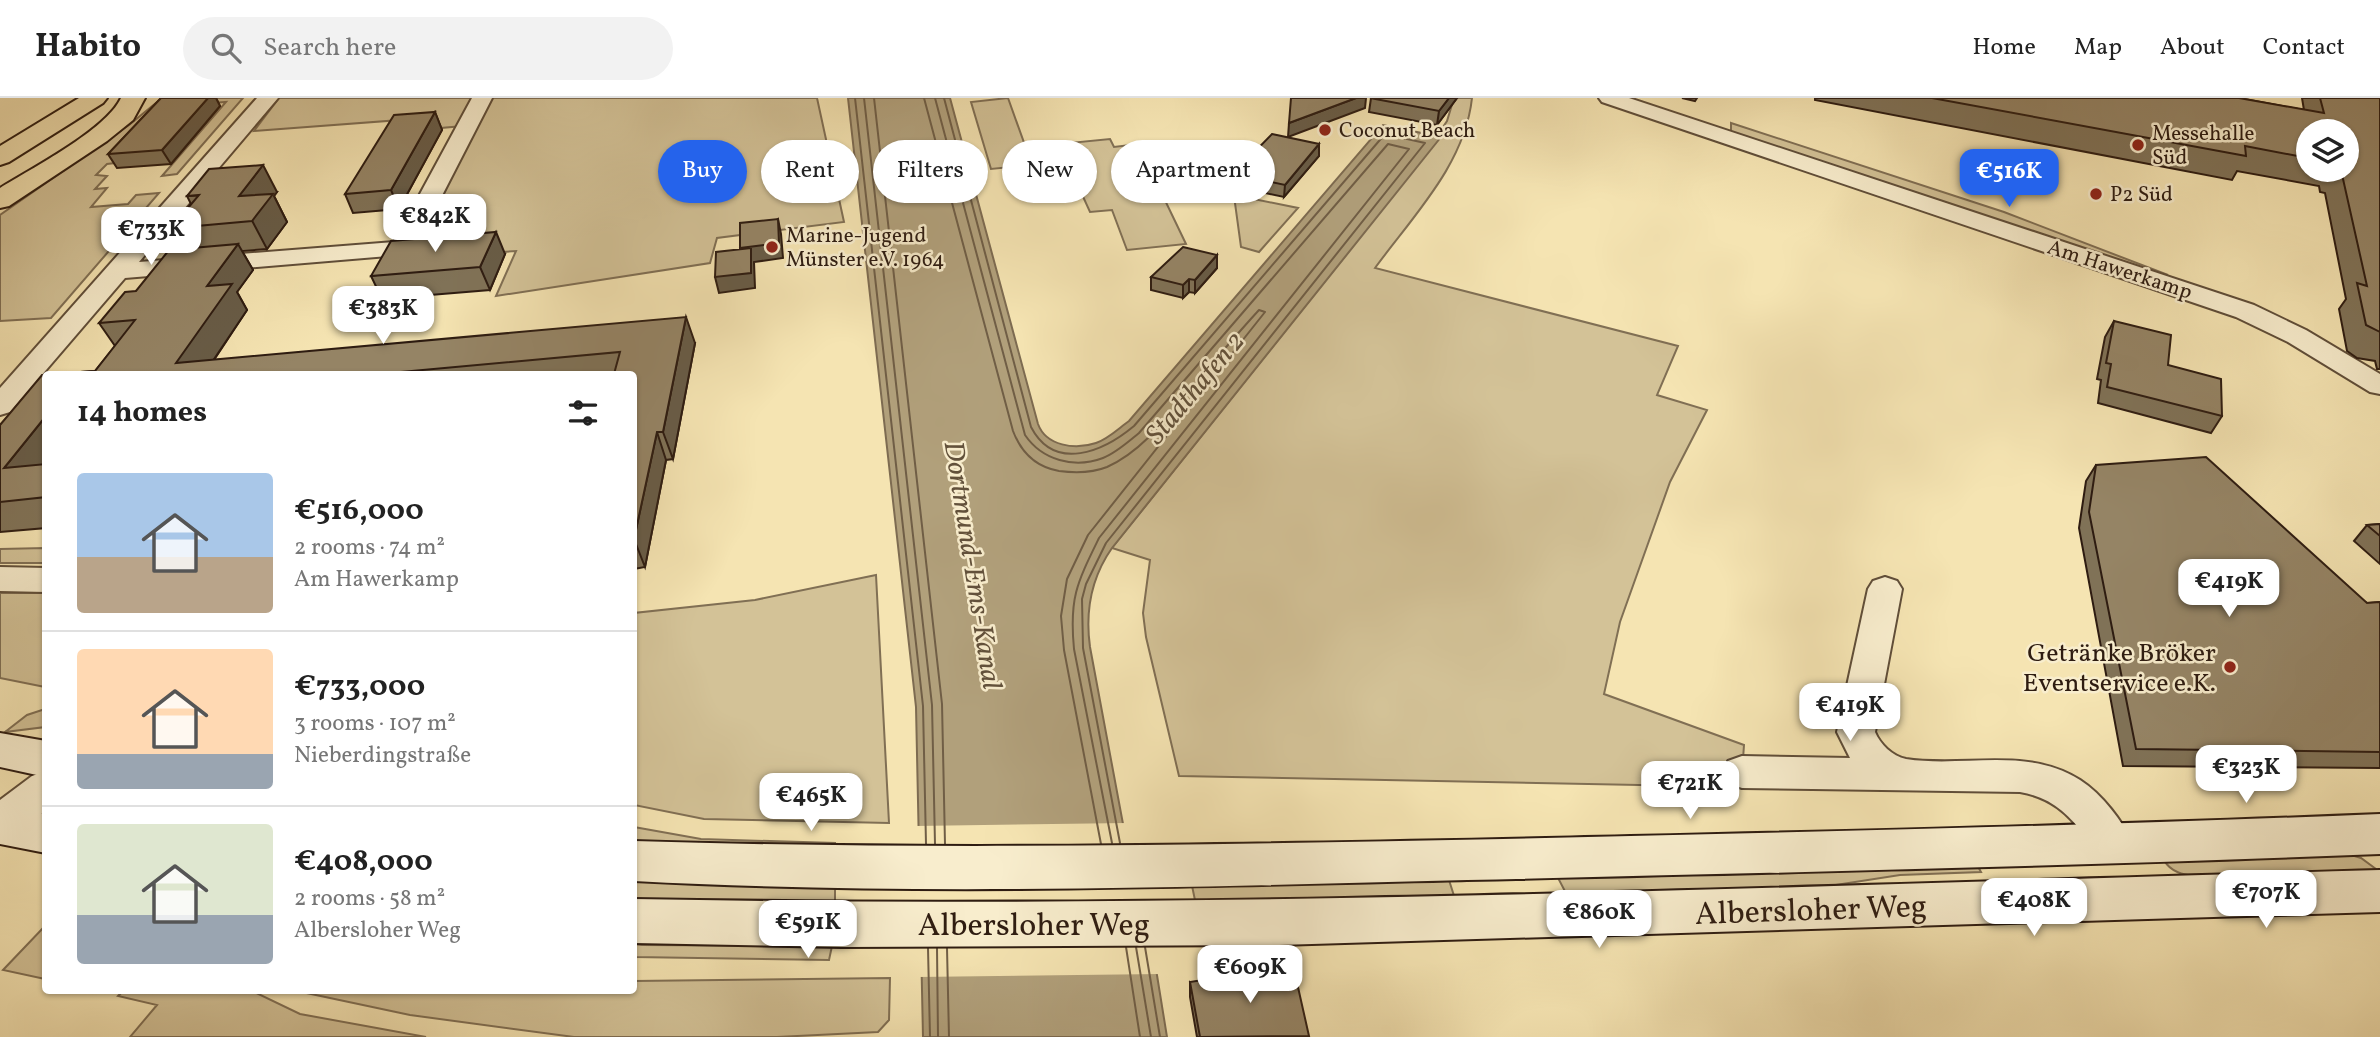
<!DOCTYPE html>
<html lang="en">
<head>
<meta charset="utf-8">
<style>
	:root { --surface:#fff; --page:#f2f2f2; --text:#222; --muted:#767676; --line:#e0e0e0; --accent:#2563eb }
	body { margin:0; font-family:Vollkorn,serif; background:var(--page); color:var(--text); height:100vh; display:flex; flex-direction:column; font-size:26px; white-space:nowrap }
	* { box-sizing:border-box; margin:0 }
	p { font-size:23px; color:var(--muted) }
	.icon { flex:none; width:38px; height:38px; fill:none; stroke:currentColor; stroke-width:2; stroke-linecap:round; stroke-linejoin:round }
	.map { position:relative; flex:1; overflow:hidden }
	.panel { position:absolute; left:42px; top:273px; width:595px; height:623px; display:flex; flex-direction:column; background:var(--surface); border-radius:7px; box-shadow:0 2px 5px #0004 }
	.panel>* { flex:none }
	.banner { position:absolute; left:658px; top:42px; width:665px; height:63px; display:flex; gap:14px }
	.fabs { position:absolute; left:2296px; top:21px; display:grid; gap:14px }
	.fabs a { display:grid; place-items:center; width:63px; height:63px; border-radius:50%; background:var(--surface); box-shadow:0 2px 5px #0004; font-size:35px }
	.price { position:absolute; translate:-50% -60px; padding:0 16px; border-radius:14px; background:#fff; color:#222; font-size:23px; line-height:46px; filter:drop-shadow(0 2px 4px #0008) }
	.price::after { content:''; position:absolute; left:50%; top:42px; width:21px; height:16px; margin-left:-10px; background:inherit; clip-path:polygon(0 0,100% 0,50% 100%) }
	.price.on { background:var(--accent); color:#fff }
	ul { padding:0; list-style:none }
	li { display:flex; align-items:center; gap:21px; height:175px; padding:0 35px }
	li+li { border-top:2px solid var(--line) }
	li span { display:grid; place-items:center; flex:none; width:196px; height:140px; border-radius:7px; color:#555 }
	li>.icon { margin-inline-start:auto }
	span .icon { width:84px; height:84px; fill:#fffc; stroke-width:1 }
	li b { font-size:30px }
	h2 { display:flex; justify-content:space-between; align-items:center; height:84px; padding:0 35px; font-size:30px }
	.pill { padding:0 24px; border-radius:32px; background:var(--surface); box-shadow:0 2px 5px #0004; font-size:24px; line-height:63px }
	.pill.on { background:var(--accent); color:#fff }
	header { display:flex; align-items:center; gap:42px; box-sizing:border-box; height:98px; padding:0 35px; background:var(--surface); border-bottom:2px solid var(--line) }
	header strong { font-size:33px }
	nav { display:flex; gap:38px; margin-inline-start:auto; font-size:24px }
	.search { width:490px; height:63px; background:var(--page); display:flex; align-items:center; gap:18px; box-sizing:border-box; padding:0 24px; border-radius:38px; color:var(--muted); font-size:26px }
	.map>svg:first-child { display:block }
</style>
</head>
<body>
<header>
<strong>Habito</strong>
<div class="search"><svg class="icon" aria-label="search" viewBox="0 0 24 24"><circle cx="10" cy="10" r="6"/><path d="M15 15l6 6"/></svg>Search here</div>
<nav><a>Home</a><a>Map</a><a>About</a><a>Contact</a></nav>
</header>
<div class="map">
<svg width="2380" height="939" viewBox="0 0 2380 939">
	<rect width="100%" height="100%" fill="#f5e4b2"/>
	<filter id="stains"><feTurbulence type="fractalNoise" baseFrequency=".00286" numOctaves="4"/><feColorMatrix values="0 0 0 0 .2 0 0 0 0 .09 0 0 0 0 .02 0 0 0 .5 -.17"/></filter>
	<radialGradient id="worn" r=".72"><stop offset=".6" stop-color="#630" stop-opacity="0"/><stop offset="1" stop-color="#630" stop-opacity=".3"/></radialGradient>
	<path fill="#d3c297" stroke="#806f54" stroke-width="2" d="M162 0H243L177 76 162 78 226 4 171 8 115 65 107 66 96 77 107 78 95 91 107 90 91 109 128 106 136 97 159 95 51 220 0 223V117L129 27Z
		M279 0H477L463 28 395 34 401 22 254 33Z
		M488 0H817L844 124 717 140 710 165 496 198 516 153 405 160Z
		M1008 0 1032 67 991 71 971 4Z
		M1454 0H1472C1465 66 1413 118 1375 170L1678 248 1657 297 1707 312 1670 384 1620 524 1604 596 1744 647 1741 689 1179 678 1146 539 1143 515 1150 462 1112 450 1440 39 1437 38 1447 23Z
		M1731 25 2004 114 2168 177 2153 175 1731 36Z
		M1110 41 1114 49 1138 46 1186 146 1127 152 1112 112 1090 114 1059 46Z
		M1230 97 1239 98 1298 110 1259 154 1241 149 1235 105Z
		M45 450V465H0V451Z
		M876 477 889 725 704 721 634 707V515L755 502Z
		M0 495H45V589L0 580Z
		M42 612H45V629L5 634 27 617Z
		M634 729 701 741 835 745V756L634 745Z
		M2341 754 2361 760 2376 771 2374 775 2204 780C2189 777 2172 777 2164 762Z
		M1976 765 1981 774 1900 777 1810 791 1569 801 1557 778Z
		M1448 779 1456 804 1196 807 1191 783Z
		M634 780 835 788V810L634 808Z
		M44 829 45 881 3 872Z
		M634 846 642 847 832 848 829 862 634 859Z
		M890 880 889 922 878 934 777 939H574L410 917 297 893 634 892V883Z
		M123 893H252L300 916 426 939H130L157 907 118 898Z"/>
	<path fill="#b1a07b" stroke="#7d6b51" stroke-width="2" d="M848 0H950L1038 326C1046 348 1075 352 1096 345 1108 341 1118 331 1129 323L1383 27 1441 39 1112 450C1091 480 1085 513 1090 549L1137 801 1156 871 1167 939H923L916 609Z"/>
	<path fill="#f5e4b2" d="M1127 725 1140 801 1153 831 1161 876 918 879 915 728Z"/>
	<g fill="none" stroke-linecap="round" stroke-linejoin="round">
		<path stroke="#705e46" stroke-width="2" d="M855 0 923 608 926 746
			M864 0 932 607 935 746
			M874 0 942 606 945 746
			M924 0 1013 333C1021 354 1036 369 1059 373 1075 375 1092 375 1107 369 1143 353 1167 319 1192 289 1214 263 1236 237 1259 212L1265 214 1088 437 1067 481 1061 518 1064 552 1101 746
			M935 0 1025 337C1042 362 1074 371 1103 360 1116 355 1128 344 1139 335L1388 46 1409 51 1099 440C1077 485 1069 500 1074 551L1112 745
			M944 0 1031 329C1055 375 1104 353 1134 328L1385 36 1425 45 1106 445 1086 486 1082 501 1083 550 1120 745
			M1126 849 1140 939
			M1136 849 1151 939
			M1145 849 1160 939
			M928 850 930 939
			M937 850 938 939
			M947 850 949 939"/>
		<g stroke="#604e39" stroke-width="4">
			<path id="minor" d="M257 0H278L139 164 394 144 472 0H492L412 156 125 180 10 314 0 317V290Z
				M1599 0H1629L2254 207 2306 232 2380 276V296L2370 294 2288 244 2236 219 1602 4Z
				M0 469 46 470V494L0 493Z
				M1885 479 1897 483 1902 491 1875 634C1880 646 1892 658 1906 661 1964 670 2026 648 2080 682 2103 697 2122 723 2134 747L2128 759C2119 763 2112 765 2102 760 2095 757 2090 746 2086 739 2068 715 2050 699 2020 694L1742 690 1728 685 1723 674 1728 663 1742 658 1850 660 1837 634 1868 491 1873 483Z
				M46 673V712L14 737 0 742V702L32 678Z"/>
		</g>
		<g stroke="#2e1c11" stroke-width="4">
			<path id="secondary" d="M0 635 46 643V679L0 669Z
				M0 708 46 716V755L0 746Z
				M2380 716V756C2076 768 1772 775 1467 782 1190 789 911 798 634 783V743C924 752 1213 747 1503 741 1795 734 2088 728 2380 716Z
				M2380 772V814L1279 847 842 849 634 845V801C1216 812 1798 788 2380 772Z"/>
		</g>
		<g stroke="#2e1c11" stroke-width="4">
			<path id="trunk" d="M79 0H107L103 5 9 64 0 67V48Z
				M121 0H145L133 22 107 43 9 108 0 110V90C32 70 106 32 121 0Z"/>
		</g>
		<use href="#minor" fill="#f8edcd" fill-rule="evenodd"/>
		<use href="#secondary" fill="#f8edcd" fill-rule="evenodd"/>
		<use href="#trunk" fill="#f5e4b2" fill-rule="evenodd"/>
	</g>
	<path fill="#807257" stroke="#2e1c11" stroke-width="2" fill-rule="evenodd" d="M161 0H216L220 8 171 66 117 70 108 56Z
		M1371 0H1457L1437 27 1369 14Z
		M1682 0H1697L1695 3Z
		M1815 0H2239L2304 12 2302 0H2380V271H2377L2375 263 2357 260 2347 253 2339 211 2346 201 2325 95 2320 94 2319 88 2237 73 2232 82 1815 2ZM2308 33 2347 72H2308Z
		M435 14 442 32 399 111 353 115 345 96Z
		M1319 46V58L1284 99 1233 88V76Z
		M277 94 274 98 287 124 267 151 242 153 253 172 237 194 247 212 214 262 695 245 673 361 666 362 645 469 634 471V276H51L95 273 115 248 99 225 136 193 192 150 177 123 191 106 187 98Z
		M505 156 490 192 382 201 371 178Z
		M1217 157V170L1195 195 1189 194 1183 200 1151 192V179Z
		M2114 223 2168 267 2222 318 2211 335 2098 305 2101 282 2097 281 2105 239Z
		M46 277V430L0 434V327Z
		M2096 367 2367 505 2380 504V670L2123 668 2079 430 2086 383Z
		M2380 426V466L2354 443 2367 427Z
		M1190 884 1304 939H1197L1190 899Z"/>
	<path fill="#685c47" stroke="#2e1c11" stroke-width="2" d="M208 0H216L220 8 171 66 162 52Z
		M1356 0H1366L1365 10 1288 39 1289 25Z
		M1449 0H1457L1437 27 1439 13Z
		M435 14 442 32 399 111 391 92Z
		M1319 46V58L1284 99 1285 87Z
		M263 67 277 94 274 98 287 124 267 151 239 98Z
		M778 121 781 136 783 160 754 164 755 190 719 195 715 179 744 165 740 150Z
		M496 134 505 156 490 192 480 169Z
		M238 146 253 172 237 194 247 212 204 276 176 265 207 188Z
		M1217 157V170L1195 195V182Z
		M1189 181V194L1183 200V187Z
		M686 219 695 245 673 361 663 334Z
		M46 318V373L4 370Z
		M657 334 666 362 645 469 634 441Z"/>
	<path fill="#958465" stroke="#2e1c11" stroke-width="2" d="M161 0H208L162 52 108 56Z
		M1291 0H1356L1289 25Z
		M1370 0H1449L1439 13Z
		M1932 0H2239L2324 15 2320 0H2380V234L2366 227 2357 185 2367 188 2341 72H2347V33H2308V60L2245 48 2246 58Z
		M435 14 391 92 345 96 394 17Z
		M1272 36 1319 46 1285 87 1233 76Z
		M263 67 239 98 273 96 252 123 185 129 190 123H177L199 97 187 98 209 71Z
		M778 121 779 145 740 150V125Z
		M496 134 480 169 371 178 391 143Z
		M238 146 207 188 232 186 176 265 686 219 663 334H657L634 441V276H614L620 254 379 276H51L95 273 135 222 99 225 125 194 136 193 169 152Z
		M1183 149 1217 157 1195 182 1189 181 1183 187 1151 179Z
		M751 150V175L715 179 716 154Z
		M2114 223 2171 237 2168 267 2221 281 2222 318 2107 289 2111 266 2106 265Z
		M42 277H46V318L4 370 46 366V399L0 404V327Z
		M2206 359 2367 505 2380 504V654L2136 651 2089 414 2096 367Z
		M2380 426V438L2367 427Z
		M1293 867 1309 938 1200 939 1190 884Z"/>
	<g fill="#8f2418" stroke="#f8edcd" stroke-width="2.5">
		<circle cx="1325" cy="32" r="7"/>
		<circle cx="2138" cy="47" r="7"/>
		<circle cx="2096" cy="96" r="7"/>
		<circle cx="772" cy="149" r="7"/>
		<circle cx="2230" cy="569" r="7"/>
	</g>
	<g text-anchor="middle" stroke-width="5" stroke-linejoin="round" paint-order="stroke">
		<g font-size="21" fill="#2e1c11" stroke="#f8edcd" text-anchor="start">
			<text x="1339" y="39">Coconut Beach</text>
			<text x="2152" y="42">Messehalle<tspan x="2152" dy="24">Süd</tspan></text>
			<text x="2110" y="103">P2 Süd</text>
			<text x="786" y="144">Marine-Jugend<tspan x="786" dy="24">Münster e.V. 1964</tspan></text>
		</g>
		<g font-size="21" fill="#2e1c11" stroke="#f8edcd">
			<text transform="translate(2120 171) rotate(18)" y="7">Am Hawerkamp</text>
		</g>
		<g font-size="26" fill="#2e1c11" stroke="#f8edcd" text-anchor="end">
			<text x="2216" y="563">Getränke Bröker<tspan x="2216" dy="30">Eventservice e.K.</tspan></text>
		</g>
		<g font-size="28" font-style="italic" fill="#62513b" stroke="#f8edcd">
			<text transform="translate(1194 289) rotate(-50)" y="10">Stadthafen 2</text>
			<text transform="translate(974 467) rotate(81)" y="10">Dortmund-Ems-Kanal</text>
		</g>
		<g font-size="32" fill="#2e1c11" stroke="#f8edcd">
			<text transform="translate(1811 811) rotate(-2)" y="11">Albersloher Weg</text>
			<text x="1034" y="837">Albersloher Weg</text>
		</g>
	</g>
	<rect width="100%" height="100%" filter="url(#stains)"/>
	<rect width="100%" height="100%" fill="url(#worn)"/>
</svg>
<div class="fabs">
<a><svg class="icon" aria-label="layers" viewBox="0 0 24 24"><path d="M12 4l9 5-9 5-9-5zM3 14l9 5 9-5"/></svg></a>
</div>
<b class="price on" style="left:2009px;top:111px">€516K</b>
<b class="price" style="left:435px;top:156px">€842K</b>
<b class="price" style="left:151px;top:169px">€733K</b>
<b class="price" style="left:383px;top:248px">€383K</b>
<b class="price" style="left:2229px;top:521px">€419K</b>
<b class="price" style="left:1850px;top:645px">€419K</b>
<b class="price" style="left:2246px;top:707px">€323K</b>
<b class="price" style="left:1690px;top:723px">€721K</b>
<b class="price" style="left:811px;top:735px">€465K</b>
<b class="price" style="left:2266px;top:832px">€707K</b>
<b class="price" style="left:2034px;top:840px">€408K</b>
<b class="price" style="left:1599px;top:852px">€860K</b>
<b class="price" style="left:808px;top:862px">€591K</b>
<b class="price" style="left:1250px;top:907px">€609K</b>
<div class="banner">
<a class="pill on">Buy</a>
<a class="pill">Rent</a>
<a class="pill">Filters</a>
<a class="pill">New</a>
<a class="pill">Apartment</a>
</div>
<section class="panel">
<h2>14 homes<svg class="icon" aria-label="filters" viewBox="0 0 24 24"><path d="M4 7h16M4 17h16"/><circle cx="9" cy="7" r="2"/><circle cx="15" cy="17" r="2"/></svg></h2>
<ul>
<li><span style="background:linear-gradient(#a9c7e8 60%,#b9a48a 0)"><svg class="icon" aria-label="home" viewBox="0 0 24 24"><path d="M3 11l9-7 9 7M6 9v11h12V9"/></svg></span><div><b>€516,000</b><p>2 rooms · 74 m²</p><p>Am Hawerkamp</p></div></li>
<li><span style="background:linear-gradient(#ffd9b3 75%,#9aa5b1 0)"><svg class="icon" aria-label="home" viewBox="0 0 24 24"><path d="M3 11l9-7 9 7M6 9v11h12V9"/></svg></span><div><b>€733,000</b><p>3 rooms · 107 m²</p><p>Nieberdingstraße</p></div></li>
<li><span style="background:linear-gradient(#dfe7d0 65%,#9aa5b1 0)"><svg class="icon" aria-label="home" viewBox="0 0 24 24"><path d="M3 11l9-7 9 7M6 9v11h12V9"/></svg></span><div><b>€408,000</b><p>2 rooms · 58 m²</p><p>Albersloher Weg</p></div></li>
</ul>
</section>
</div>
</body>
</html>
